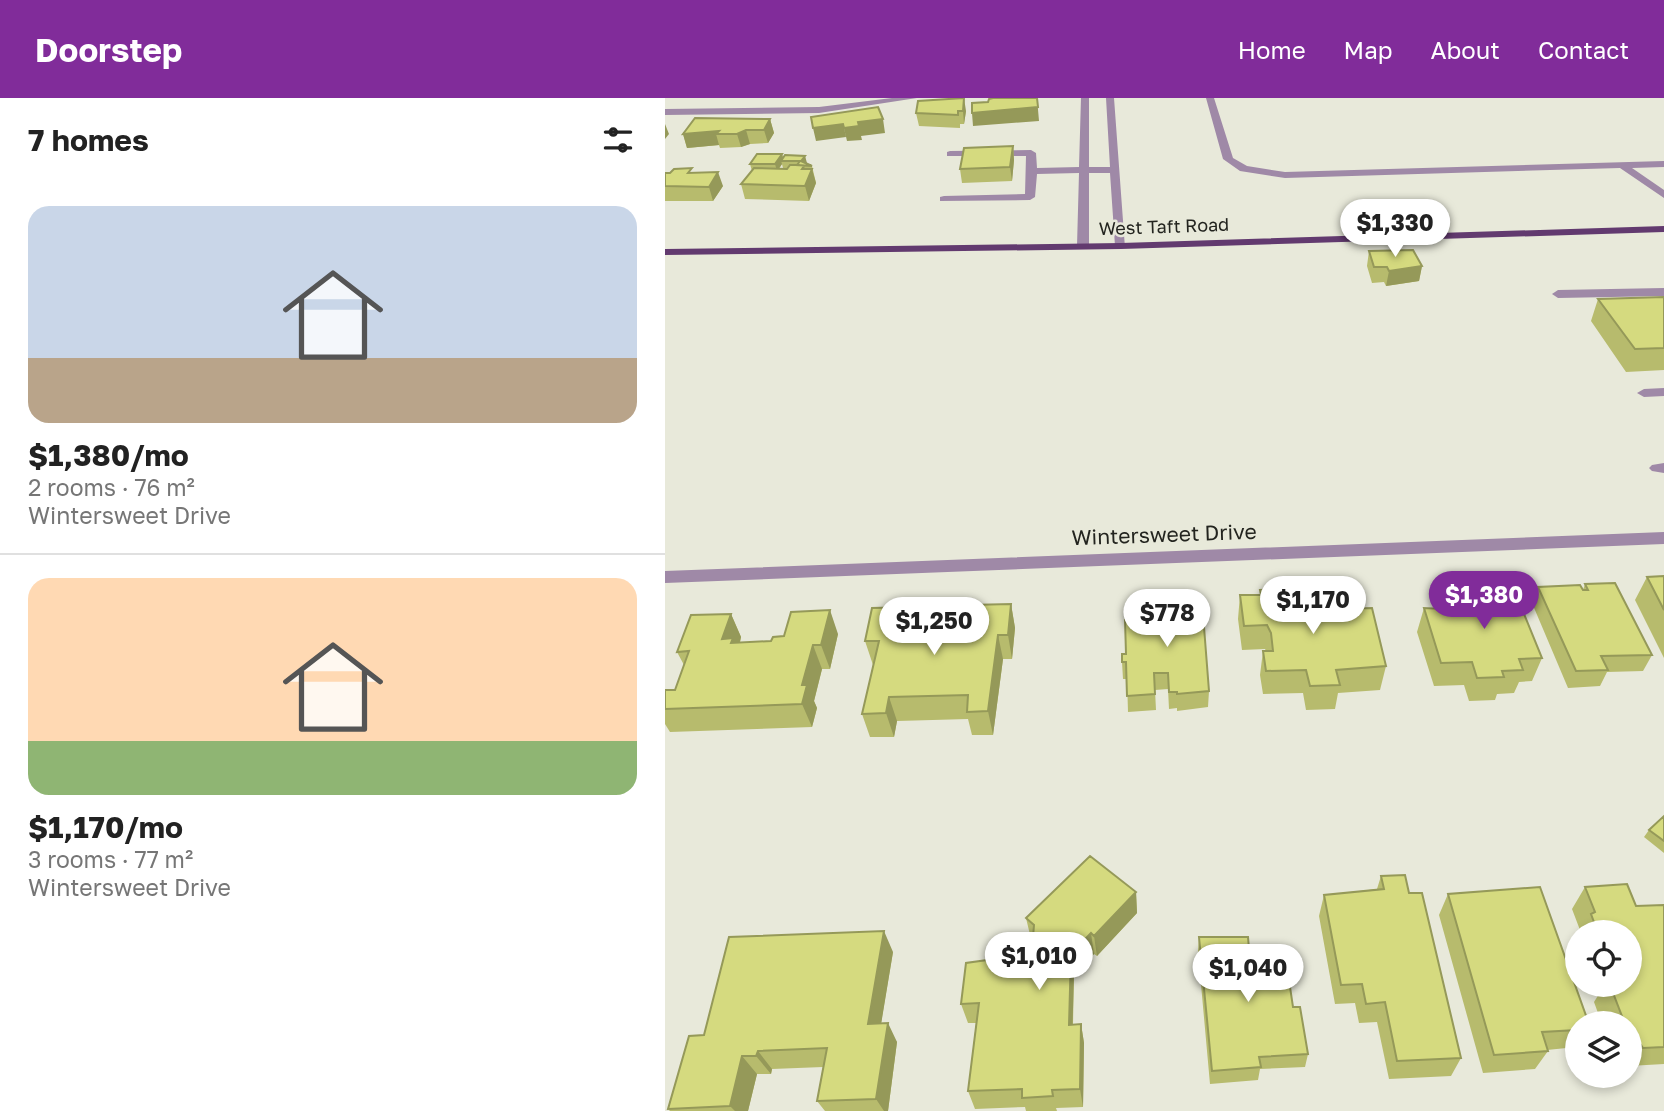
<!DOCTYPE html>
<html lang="en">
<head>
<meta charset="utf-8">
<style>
	:root { --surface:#fff; --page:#f6f6f6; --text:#222; --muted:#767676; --line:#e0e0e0; --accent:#812c9a }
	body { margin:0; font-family:"Golos Text",sans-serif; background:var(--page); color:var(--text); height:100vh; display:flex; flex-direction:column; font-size:26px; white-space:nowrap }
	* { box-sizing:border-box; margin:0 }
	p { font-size:23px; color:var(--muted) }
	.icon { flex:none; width:38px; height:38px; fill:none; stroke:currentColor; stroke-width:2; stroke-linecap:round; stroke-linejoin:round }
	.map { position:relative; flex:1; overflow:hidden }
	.panel { display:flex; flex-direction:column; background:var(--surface); width:665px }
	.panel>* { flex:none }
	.buttons { position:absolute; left:900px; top:822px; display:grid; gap:14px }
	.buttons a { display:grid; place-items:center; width:77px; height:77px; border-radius:50%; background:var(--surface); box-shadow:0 4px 10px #0003; font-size:35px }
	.price { position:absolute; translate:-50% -60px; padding:0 16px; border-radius:24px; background:#fff; color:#222; font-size:23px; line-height:46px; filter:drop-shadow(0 2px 4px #0008) }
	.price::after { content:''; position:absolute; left:50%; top:42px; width:21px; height:16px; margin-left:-10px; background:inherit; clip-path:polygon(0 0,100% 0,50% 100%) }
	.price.current { background:var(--accent); color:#fff }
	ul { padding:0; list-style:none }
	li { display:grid; align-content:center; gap:14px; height:371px; padding:0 28px }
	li+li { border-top:2px solid var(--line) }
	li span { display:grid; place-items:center; height:217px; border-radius:21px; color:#555 }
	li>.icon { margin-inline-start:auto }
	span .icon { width:126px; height:126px; fill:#fffc; stroke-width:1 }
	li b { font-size:30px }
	h2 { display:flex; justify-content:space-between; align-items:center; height:84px; padding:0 28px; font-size:30px }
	header { display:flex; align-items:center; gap:42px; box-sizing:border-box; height:98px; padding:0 35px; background:var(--accent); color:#fff }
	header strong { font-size:33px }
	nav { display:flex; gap:38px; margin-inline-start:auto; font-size:24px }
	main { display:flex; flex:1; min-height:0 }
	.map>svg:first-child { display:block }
</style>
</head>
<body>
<header>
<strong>Doorstep</strong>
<nav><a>Home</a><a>Map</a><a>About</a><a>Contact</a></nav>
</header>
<main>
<section class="panel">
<h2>7 homes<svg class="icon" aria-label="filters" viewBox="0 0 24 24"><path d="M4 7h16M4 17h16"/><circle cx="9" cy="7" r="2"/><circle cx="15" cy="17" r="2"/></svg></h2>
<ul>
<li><span style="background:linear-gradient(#c9d6e8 70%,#b9a48a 0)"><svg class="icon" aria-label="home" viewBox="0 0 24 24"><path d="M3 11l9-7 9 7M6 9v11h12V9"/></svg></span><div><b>$1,380/mo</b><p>2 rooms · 76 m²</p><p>Wintersweet Drive</p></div></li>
<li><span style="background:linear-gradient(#ffd9b3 75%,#8fb573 0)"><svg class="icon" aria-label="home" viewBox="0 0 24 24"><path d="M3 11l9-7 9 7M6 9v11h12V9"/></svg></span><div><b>$1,170/mo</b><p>3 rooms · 77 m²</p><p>Wintersweet Drive</p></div></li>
</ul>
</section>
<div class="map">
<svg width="999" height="1013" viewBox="0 0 999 1013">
	<rect width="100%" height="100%" fill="#e8e9da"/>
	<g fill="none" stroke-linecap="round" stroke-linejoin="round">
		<path fill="#9f89a7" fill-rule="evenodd" d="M227 0H252L154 15 0 17V11L154 9Z
			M416 0H424V69H445L441 0H449L460 150 450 148 445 75H424V148L418 151 412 148 414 75 372 76 370 99 365 102 275 103V99L279 98 360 96 361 58H282V54L285 53 366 52 371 55 372 70 414 69Z
			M541 0H549L568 60 582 68 620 74 999 63V69L967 70 999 92V100L955 70 620 80 575 73 558 61Z
			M999 190V198L893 200 887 196 893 192Z
			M999 290V298L979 299 972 295 979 291Z
			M999 365V375L987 373 984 370 987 367Z
			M999 434V446L0 485V473Z"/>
		<path fill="#623a6f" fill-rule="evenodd" d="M999 128V134L456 151 0 157V151L456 145Z"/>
	</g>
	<path fill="#b7bb6d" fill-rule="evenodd" d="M301 13 299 26H295V30L254 28 251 15Z
		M105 21 109 35 103 45 85 46 76 49 55 50 54 47 22 50 18 36Z
		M348 48 349 62 347 83 297 85 295 71Z
		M117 56 118 60 140 58 141 66 147 68 151 85 144 103 80 101 76 86 87 73 85 66ZM117 66 118 70H123L122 71H114Z
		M0 75H28L58 88 48 103H0Z
		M704 153 757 168 754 183 721 188 719 184 707 185 702 168Z
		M999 199V272L961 274 926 223 933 201Z
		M999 478V560L970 502 982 479Z
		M920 486 987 557 978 573 942 574 935 588 903 590 867 505 873 489 918 492Z
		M790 487 830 489 877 560 867 583 854 584 849 595 832 596 830 602 804 603 799 587 769 588 752 534 759 510 783 511Z
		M595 492 647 518 677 517 678 511 721 568 715 592 673 595 670 611 641 612 638 595 598 596 595 577 598 553H601L600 551 577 552 573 521 575 497H595Z
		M346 506 350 530 347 561H338L328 637H307L303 621 232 623 229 639H205L197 616 208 567 200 543 248 509 254 530 293 531 301 528Z
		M66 516 76 539 75 545 106 543 173 536 165 571H157L149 603 152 610 147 629 5 634 0 626V592H10L19 567 12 554Z
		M535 529 544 593 543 609 512 613V610L504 611 503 591 490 592 491 612 463 614 462 581H458L457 564 461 556Z
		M999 718V755L979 739 984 732Z
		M716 778 744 795 796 960 786 978 724 981 712 924 694 925 690 905 670 906 654 818 659 797 712 791Z
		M920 789 971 808 999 807V966L964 968V926H937L929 904 934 896 931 887H964V835H914L915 832 907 811Z
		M471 794 472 815 432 858 429 856 409 876 408 927 416 926 419 945 418 1009 391 1010 392 1013H361L360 1009 310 1011 303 993 311 925H303L296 906 359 863H366L368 843 366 841 361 820Z
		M783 796 912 926 911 949 882 952 883 953 870 971 818 975 774 817Z
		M534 839 584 851 628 909 643 956 640 969 595 971 593 982 545 986 533 853Z
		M228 854 216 925 232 944 223 1013H160L152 1003 158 969 107 971 106 976H92L83 1013H5L3 1011 39 937Z"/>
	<path fill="#959959" d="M299 0 301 13 299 26 298 13Z
		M372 0 374 23 308 28 307 15Z
		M105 21 109 35 103 45 99 32Z
		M218 21 220 35 196 38 197 42 182 43 179 30 193 24Z
		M0 26 4 36 0 41Z
		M178 26 181 39 151 43 148 30Z
		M81 32 85 46 76 49 72 36Z
		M54 33 51 36 54 47 22 50 18 36Z
		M348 48 349 62 347 83 345 69Z
		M117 56 119 63H116L117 66 112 73 110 66Z
		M140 58 142 65 139 68 142 82 141 85 136 63Z
		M147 71 151 85 144 103 140 88Z
		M53 74 58 88 48 103 44 89Z
		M757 168 754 183 721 188 724 173Z
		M346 506 350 530 347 561 343 537Z
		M248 509 254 533 244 530Z
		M165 512 173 536 165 571 156 547Z
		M66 516 76 539 73 551 57 541Z
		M333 537 338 561 328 637 323 613Z
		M148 547 157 571 149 603 152 610 147 629 137 606V587Z
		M224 599 232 623 229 639 221 615Z
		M471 794 472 815 432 858 429 838Z
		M219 833 228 854 213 945 203 926Z
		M426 835 429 856 409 876 407 946 404 927 406 856Z
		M223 925 232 944 223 1013H219L211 1001Z
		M416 926 419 945 418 1009 415 991Z
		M93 953 107 971 106 976 91 958Z
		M77 958 92 976 83 1013H70L65 1008Z"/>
	<path fill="#d5da7f" stroke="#959959" stroke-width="2" d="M299 0 298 13H293V17L251 15 253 3Z
		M328 0H372L373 9 307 15V5L323 4 324 1Z
		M213 9 218 21 193 24 194 28 179 30 178 26 148 30 146 19Z
		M30 20 105 21 99 32H81L72 36H51L54 33 18 36Z
		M348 48 345 69 295 71 299 50Z
		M92 56H117L110 66H85Z
		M120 57 140 58 136 63 147 68 132 67 135 63H116Z
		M125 67H134L139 68 137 71H147L140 88 76 86 89 70 122 71Z
		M27 70 23 75 53 74 44 89 0 88V75H5L9 71Z
		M748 152 757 168 724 173 722 169H709L704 153Z
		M999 199V250L970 251 933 201Z
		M999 478V512L982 479Z
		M828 485 830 489H848L877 560 854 561 858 572 837 573 839 579 812 580 807 564 776 565 759 510 798 512 790 487Z
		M950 485 987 557 936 558 943 572 911 573 873 489 915 487 918 492H923L920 486Z
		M642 490 647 518 679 517 678 511 707 510 721 568 671 572 675 587 645 588 641 572 601 573 598 553H608L606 535 602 527 579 528 575 497H596L595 492Z
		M532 501 535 529H539L544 593 512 596V594H504L503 575H489L490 596 462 598 461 564H457V556H461L460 522 475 521V511L489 510 488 502Z
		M346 506 343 537H333L323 613 302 614 303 597 224 599 221 615 197 616 214 543H200L207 510 248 509 244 530 293 531 301 528 304 507Z
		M165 512 156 547H148L137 587H142L137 606 0 611V592H10L24 553 12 554 26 517 66 516 57 541 68 540 66 545 106 543 108 539 119 538 126 514Z
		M999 718V743L984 732Z
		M425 758 471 794 429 838 426 835 406 856 404 927 416 926 415 991 387 992 388 998 357 1000V991L303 993 314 905 296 906 301 865 351 858 359 863H366L369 827 361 820Z
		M740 777 744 795H757L796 960 732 963 720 904 701 906 697 886 676 887 659 797 719 791 716 778Z
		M962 786 971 808 999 807V949L978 950 976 947 968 948 964 938V926H960L945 887H964V835H933L926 816 930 814 920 789Z
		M875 789 924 926H912V932L877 934 883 953 829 957 783 796Z
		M219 833 203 926 223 925 211 1001 152 1003 162 950 93 953 91 958H77L65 1008 3 1011 24 938 39 937 64 839Z
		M534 839H583L584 851 619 849 628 909H635L643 956 594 959 596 969 547 973Z"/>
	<g text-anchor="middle" stroke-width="5" stroke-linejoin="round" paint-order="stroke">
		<g font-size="18" fill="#23241f" stroke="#e8e9da">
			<text transform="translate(499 129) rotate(-2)" y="6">West Taft Road</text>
		</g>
		<g font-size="21" fill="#23241f" stroke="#e8e9da">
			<text transform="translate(499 437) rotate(-2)" y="7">Wintersweet Drive</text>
		</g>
	</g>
</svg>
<div class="buttons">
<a><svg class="icon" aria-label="locate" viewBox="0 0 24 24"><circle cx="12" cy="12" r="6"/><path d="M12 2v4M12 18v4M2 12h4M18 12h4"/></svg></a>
<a><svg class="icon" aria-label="layers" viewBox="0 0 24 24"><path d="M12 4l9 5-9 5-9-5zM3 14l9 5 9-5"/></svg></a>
</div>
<b class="price" style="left:730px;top:161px">$1,330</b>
<b class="price current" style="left:819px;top:533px">$1,380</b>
<b class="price" style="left:648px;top:538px">$1,170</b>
<b class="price" style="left:502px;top:551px">$778</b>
<b class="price" style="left:269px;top:559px">$1,250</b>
<b class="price" style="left:374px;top:894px">$1,010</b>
<b class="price" style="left:583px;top:906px">$1,040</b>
</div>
</main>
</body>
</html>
